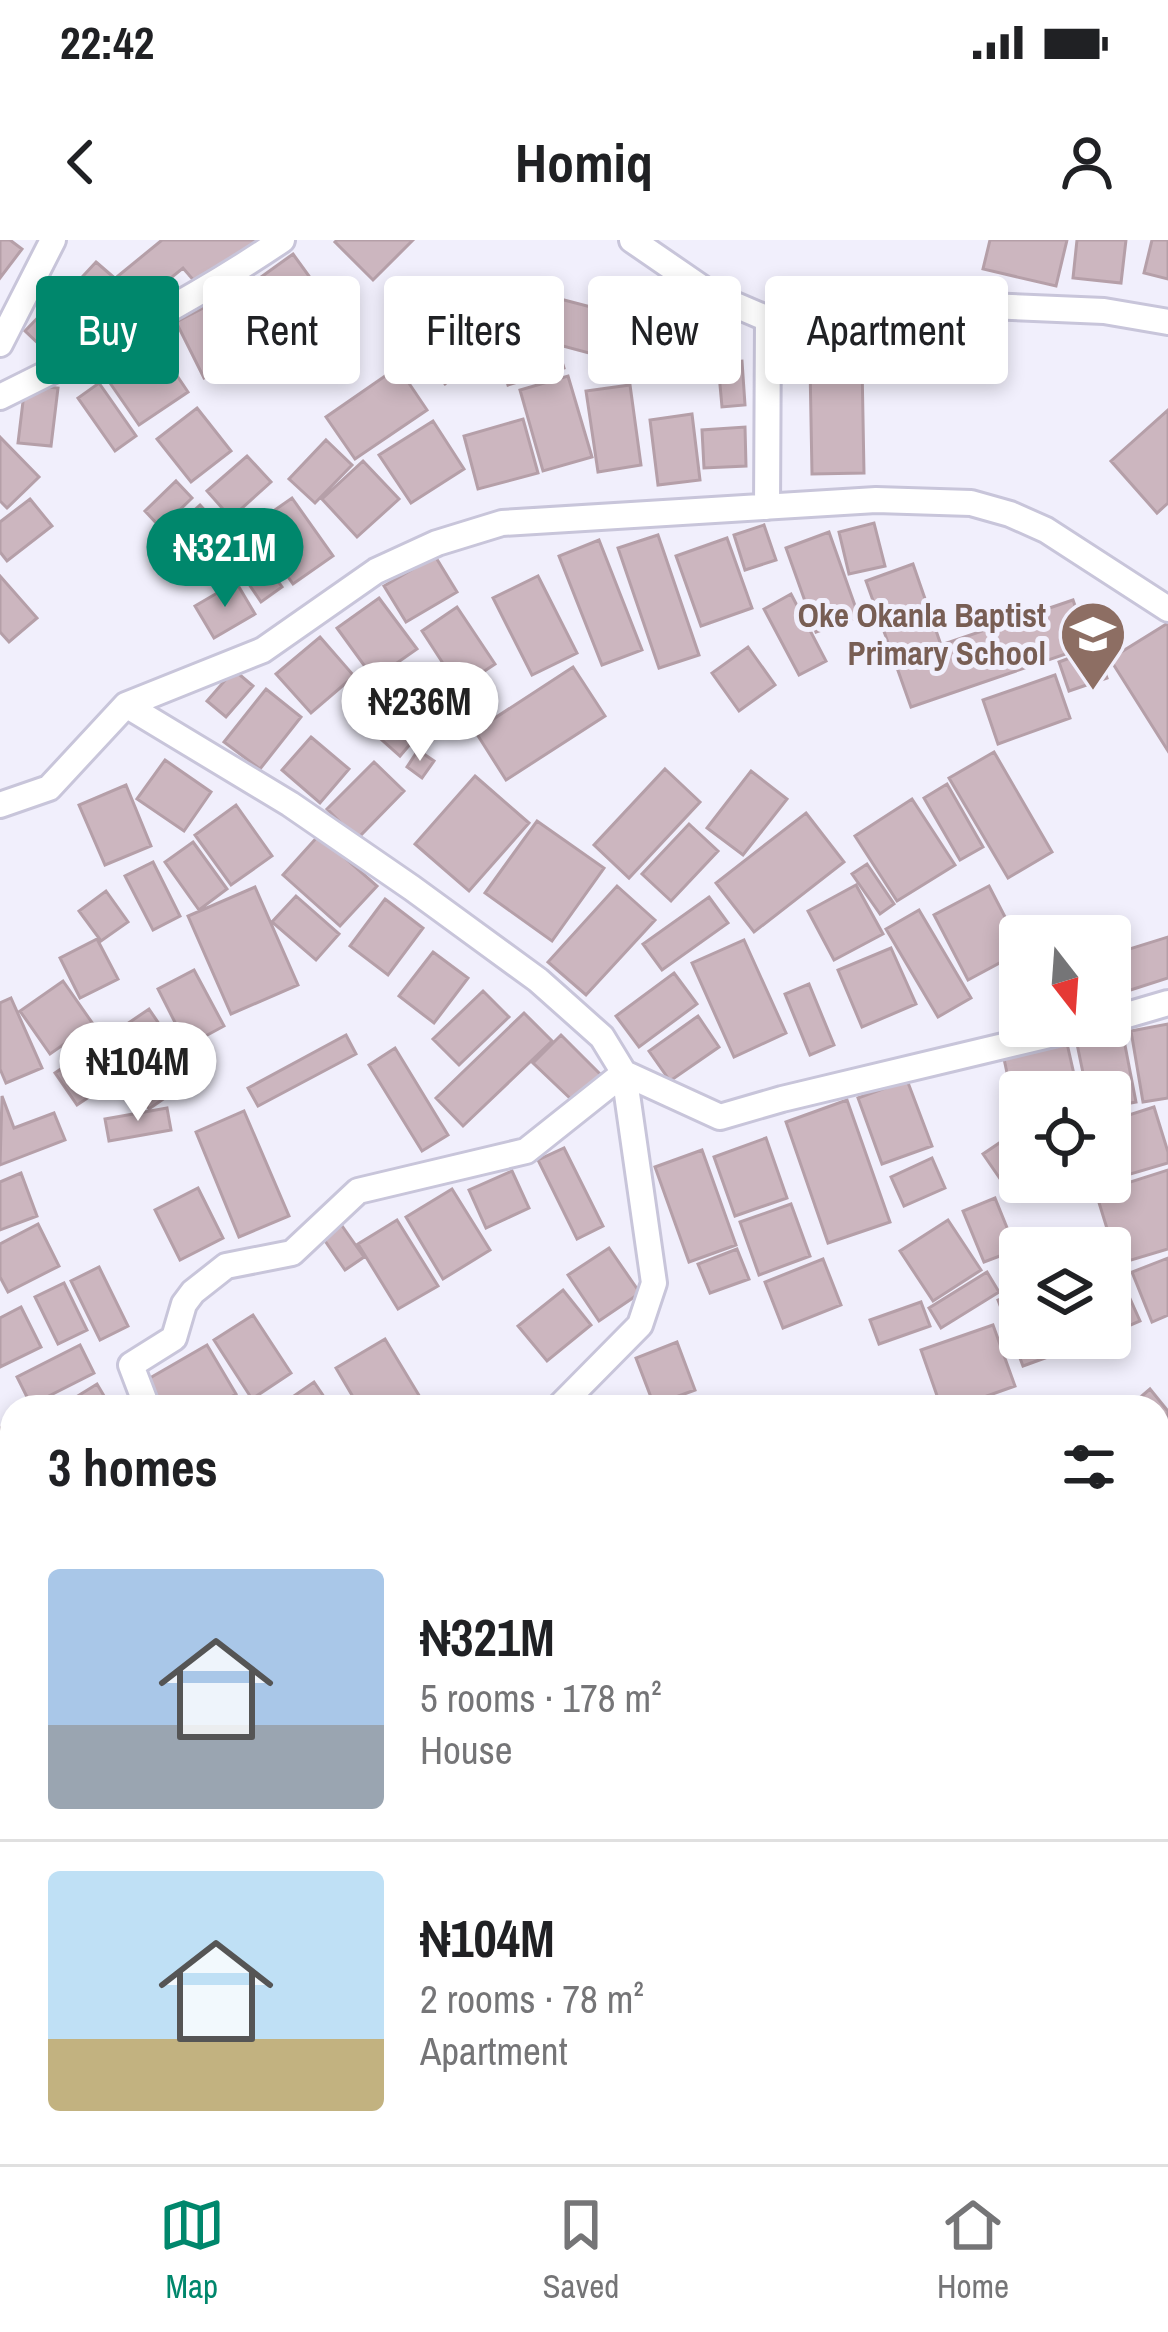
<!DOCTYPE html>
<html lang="en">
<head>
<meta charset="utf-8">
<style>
	:root { --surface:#fff; --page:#f6f6f6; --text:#202124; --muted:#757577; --line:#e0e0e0; --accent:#00876c }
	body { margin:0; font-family:"Archivo Narrow",sans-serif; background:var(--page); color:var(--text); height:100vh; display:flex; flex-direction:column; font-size:45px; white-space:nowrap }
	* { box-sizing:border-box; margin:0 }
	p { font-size:39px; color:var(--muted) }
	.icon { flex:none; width:66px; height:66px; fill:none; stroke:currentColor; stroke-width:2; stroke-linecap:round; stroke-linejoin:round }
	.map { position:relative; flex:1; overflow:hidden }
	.side { position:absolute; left:0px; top:1155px; width:1170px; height:771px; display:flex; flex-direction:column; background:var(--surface); border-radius:36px 36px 0 0; box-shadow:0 6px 18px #0003 }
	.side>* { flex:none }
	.hud { position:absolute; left:36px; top:36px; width:1098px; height:108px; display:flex; gap:24px }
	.needle { width:78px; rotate:163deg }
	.controls { position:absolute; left:999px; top:675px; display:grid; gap:24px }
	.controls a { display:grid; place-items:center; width:132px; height:132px; border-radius:12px; background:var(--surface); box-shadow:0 6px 18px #0003; font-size:60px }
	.price { position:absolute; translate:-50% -102px; padding:0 27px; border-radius:42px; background:#fff; color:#222; font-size:39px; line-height:78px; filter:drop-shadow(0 3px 6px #0008) }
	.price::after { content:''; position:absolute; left:50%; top:72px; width:36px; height:27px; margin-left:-18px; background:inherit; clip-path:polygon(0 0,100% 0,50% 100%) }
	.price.active { background:var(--accent); color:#fff }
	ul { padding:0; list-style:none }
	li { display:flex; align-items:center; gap:36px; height:300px; padding:0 48px }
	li+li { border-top:3px solid var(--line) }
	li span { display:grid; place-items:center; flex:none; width:336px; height:240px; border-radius:12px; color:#555 }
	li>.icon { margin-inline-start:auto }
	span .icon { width:144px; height:144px; fill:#fffc; stroke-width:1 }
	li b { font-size:51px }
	h2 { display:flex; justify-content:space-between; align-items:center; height:144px; padding:0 48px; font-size:51px }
	.chip { padding:0 42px; border-radius:12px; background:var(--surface); box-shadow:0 6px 18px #0003; font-size:42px; line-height:108px }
	.chip.active { background:var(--accent); color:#fff }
	.status { display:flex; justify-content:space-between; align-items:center; height:84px; padding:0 60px; background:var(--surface); direction:ltr }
	.status svg { height:33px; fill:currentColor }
	header { display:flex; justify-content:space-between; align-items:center; height:156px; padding:0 48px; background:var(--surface); font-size:54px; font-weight:800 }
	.tabs { display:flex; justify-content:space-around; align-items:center; height:168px; border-top:3px solid var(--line); background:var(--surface); font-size:33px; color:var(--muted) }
	.tabs a { display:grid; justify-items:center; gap:6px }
	.tabs .active { color:var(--accent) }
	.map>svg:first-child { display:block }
</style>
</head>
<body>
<div class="status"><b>22:42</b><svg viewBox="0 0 49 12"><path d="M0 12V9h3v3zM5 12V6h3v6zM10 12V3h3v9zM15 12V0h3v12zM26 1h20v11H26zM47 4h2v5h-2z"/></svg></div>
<header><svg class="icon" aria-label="back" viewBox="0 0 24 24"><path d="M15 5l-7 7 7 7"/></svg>Homiq<svg class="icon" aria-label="person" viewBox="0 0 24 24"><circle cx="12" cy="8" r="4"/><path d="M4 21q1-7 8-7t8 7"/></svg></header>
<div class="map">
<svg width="1168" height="1924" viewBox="0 0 1168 1924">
	<rect width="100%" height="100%" fill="#f1effc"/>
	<path fill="#ccb6bf" stroke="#b59fa8" stroke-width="3" d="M0 0H10L22 9 0 38Z
		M162 0H262L202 50 183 28 140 63 118 36Z
		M337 0H413L373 40 335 2Z
		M990 0H1067L1056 46 983 29Z
		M1077 0H1126L1121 43 1073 38Z
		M1152 0H1168V39L1144 33Z
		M293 14 343 83 300 114 250 45Z
		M96 22 118 41 82 81 60 61Z
		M482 42 518 84 445 144 410 101Z
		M545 55 637 79 626 123 533 98Z
		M217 61 246 117 204 138 176 82Z
		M51 64 66 78 41 106 25 91Z
		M151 97 188 152 139 185 101 130Z
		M705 105 709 138 687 140 684 107Z
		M557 106 564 128 508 145 502 124Z
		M742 121 745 165 722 167 718 123Z
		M862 124 864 233 812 234 810 125Z
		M398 127 427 170 355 219 326 177Z
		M568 136 592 217 543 231 520 150Z
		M99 143 136 196 115 211 78 158Z
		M25 145 58 148 51 206 18 203Z
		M630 145 641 225 598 232 586 151Z
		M197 168 231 211 191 242 157 199Z
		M1168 170V263L1157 273 1111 221Z
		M692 174 700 240 658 245 650 180Z
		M523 179 538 233 478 249 464 196Z
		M433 181 464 229 411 263 379 215Z
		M745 187 746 226 704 228 702 190Z
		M0 197 39 237 7 268 0 261Z
		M326 200 352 225 315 263 289 239Z
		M247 216 271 242 231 278 207 251Z
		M363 221 399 259 357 297 322 259Z
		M176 241 192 258 161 288 145 271Z
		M292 258 333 316 293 344 252 286Z
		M30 259 52 286 7 321 0 312V282Z
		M200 265 228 296 197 324 169 293Z
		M874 283 885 326 849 334 839 292Z
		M764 285 776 320 745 330 734 295Z
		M829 292 859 377 816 392 786 308Z
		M658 295 699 415 659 428 618 308Z
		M727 298 752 368 701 386 676 316Z
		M599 300 642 410 602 425 559 316Z
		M435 316 457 352 406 382 384 346Z
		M261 317 282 347 261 362 240 331Z
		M913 324 941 405 1073 360 1089 406 911 467 866 341Z
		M0 336 37 378 9 402 0 392Z
		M538 336 577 413 532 435 493 358Z
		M236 342 255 374 214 398 195 366Z
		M791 354 826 421 799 435 764 369Z
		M379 358 417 409 374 439 337 388Z
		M457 367 495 424 459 448 422 391Z
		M1168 383V511L1110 419Z
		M320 397 354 436 311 473 276 434Z
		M748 407 775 445 739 471 712 433Z
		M1096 408 1107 438 1069 451 1059 422Z
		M573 427 605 476 506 540 475 491Z
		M234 430 253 446 226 477 207 461Z
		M1055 435 1070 478 998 504 983 460Z
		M266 449 301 477 260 529 224 502Z
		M365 449 418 495 400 516 347 469Z
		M311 497 349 529 320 563 282 530Z
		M418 510 434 521 422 538 407 527Z
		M994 512 1052 612 1008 638 949 538Z
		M165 520 211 552 184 591 137 559Z
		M374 522 404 551 357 599 327 569Z
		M665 529 700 562 629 638 594 605Z
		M751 531 787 559 743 615 707 588Z
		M475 536 529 583 469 651 415 604Z
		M947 544 983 607 960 620 924 558Z
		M126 545 151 606 105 625 79 565Z
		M912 559 955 625 897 661 855 596Z
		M236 565 272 616 231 645 195 595Z
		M806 573 844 622 754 692 716 643Z
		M537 581 604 628 552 701 485 653Z
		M689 584 718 611 671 661 642 634Z
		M319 595 377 646 340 686 283 635Z
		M193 602 227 649 199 670 165 622Z
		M153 622 180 676 153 690 125 636Z
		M867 624 894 664 880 674 852 634Z
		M856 645 883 694 834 720 808 671Z
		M617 646 655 680 586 755 548 722Z
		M989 646 1020 706V712L968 740 934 675Z
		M255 647 298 745 231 774 188 676Z
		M106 651 128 682 101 701 79 671Z
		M296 656 339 694 316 720 272 682Z
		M709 657 728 683 662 730 643 704Z
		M385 659 423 688 388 735 350 706Z
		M919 670 971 758 938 777 886 689Z
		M1168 697V738L1118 754 1110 728V715Z
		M97 699 118 739 80 758 60 718Z
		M744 700 786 793 734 817 692 723Z
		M891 708 916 764 862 787 838 730Z
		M433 712 468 738 434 783 399 756Z
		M194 730 224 786 187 806 158 749Z
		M674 733 697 764 639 807 616 776Z
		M63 741 93 784 50 814 20 771Z
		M809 744 834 805 810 815 785 754Z
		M483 751 509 777 459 825 433 799Z
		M11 758 42 828 6 843 0 829V763Z
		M149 769 195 837 149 869 125 833 77 865 55 833Z
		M524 773 552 801 463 886 436 858Z
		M698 776 719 807 670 841 649 811Z
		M1168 784V858L1143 862 1131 791Z
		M346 795 356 814 258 866 248 848Z
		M561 795 602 836 575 863 533 823Z
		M1123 795 1136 862 1110 867V852H1087L1077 804Z
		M1066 799 1078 852H1020V874L1016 875 1003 814Z
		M395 808 448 895 422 911 369 825Z
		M907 840 932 906 882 924 858 858Z
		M2 856 14 888 54 873 65 900 0 925Z
		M847 860 890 982 828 1003 786 882Z
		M1154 867 1168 912V923L1117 938 1110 917V881Z
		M167 868 171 890 109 901 105 879Z
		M244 871 289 976 239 997 196 892Z
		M1020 889V942H1040L1014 959 983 914Z
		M766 898 787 958 735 976 714 917Z
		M564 908 603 986 577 999 538 920Z
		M702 910 736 1005 689 1022 655 927Z
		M932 918 945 948 904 966 891 937Z
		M1168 930V1009L1118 1024 1096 953Z
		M512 931 529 968 486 988 469 950Z
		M21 933 37 976 0 990V942Z
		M198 948 223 998 180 1020 155 970Z
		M452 949 490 1010 443 1039 406 977Z
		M995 958 1016 1010 984 1022 963 971Z
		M791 964 810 1016 759 1035 740 982Z
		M397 980 438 1046 398 1069 358 1004Z
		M948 980 981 1030 933 1061 900 1011Z
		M340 983 364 1017 345 1030 321 995Z
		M38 984 59 1026 8 1052 0 1037V1004Z
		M609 1008 640 1053 599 1081 568 1035Z
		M737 1009 749 1039 710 1053 698 1024Z
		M1110 1014 1140 1081 1110 1094Z
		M1168 1018V1075L1152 1082 1132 1032Z
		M823 1019 841 1065 783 1088 765 1042Z
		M99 1027 128 1086 100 1100 71 1041Z
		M987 1032 999 1052 941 1088 929 1068Z
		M64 1043 87 1090 58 1104 35 1057Z
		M563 1050 591 1085 547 1121 518 1086Z
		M1020 1051V1098H1075L1078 1106 1023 1126 998 1060Z
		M921 1062 930 1086 879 1104 870 1080Z
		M21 1067 41 1107 0 1127V1078Z
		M253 1075 291 1133 252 1159 214 1100Z
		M993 1085 1015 1146 956 1167H941L921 1110Z
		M385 1099 426 1167H359L336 1128Z
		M677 1102 695 1150 654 1165 636 1118Z
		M80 1105 94 1133 31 1165 17 1137Z
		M207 1105 236 1154 214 1167H158L143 1142Z
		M314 1142 331 1167H278Z
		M97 1144 107 1161 97 1167H60Z
		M1150 1149 1168 1171V1187L1158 1196V1167H1129Z
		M12 1184V1248L0 1253V1219L8 1216 0 1188Z
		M8 1286 12 1293V1359L0 1366V1291Z
		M12 1364V1413L0 1419V1371Z
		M12 1435V1495L0 1499V1439Z
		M1168 1505V1573H1158V1506Z
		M1158 1587H1168V1651H1158Z
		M1168 1693V1764L1158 1766V1695Z
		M0 1763 12 1790V1877L9 1878 0 1857Z
		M38 1914H83L88 1924H43Z"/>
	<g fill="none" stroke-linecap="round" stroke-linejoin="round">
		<g stroke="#c8c5da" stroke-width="30">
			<path id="minor" d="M632 0 712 55 768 79 871 61 1104 71 1168 82
				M0 104 53 0
				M0 157C97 109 192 61 282 0
				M767 267 768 79
				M126 465 290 564 412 648 538 740 602 797 624 833 654 1043 640 1085 559 1167
				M0 565 49 548 126 465 263 410 376 331 437 303 502 283 876 260 971 263 1010 274 1046 290 1168 369
				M1110 780 1168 763
				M624 833 720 877 782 859 1087 786
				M147 1167 131 1125 174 1098 184 1064 193 1052 226 1026 292 1013 358 951 526 911 624 833
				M1158 1686 1168 1685"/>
		</g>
		<use href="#minor" stroke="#fff" stroke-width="24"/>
	</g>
	<defs>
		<g id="school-pin" transform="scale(3.45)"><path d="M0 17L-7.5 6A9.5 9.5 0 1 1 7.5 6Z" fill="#8d6e63" stroke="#f1effc"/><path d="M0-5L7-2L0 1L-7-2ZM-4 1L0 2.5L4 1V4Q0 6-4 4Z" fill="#fff"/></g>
	</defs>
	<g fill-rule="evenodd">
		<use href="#school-pin" x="1093" y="394"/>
	</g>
	<g text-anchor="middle" stroke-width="10" stroke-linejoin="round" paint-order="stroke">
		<g font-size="33" font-weight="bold" fill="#785e54" stroke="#f1effc" text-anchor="end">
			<text x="1046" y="387">Oke Okanla Baptist<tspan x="1046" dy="38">Primary School</tspan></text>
		</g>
	</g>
</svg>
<div class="controls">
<a><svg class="needle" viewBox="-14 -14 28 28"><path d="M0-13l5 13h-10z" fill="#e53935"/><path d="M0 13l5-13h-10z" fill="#757577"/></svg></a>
<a><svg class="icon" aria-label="locate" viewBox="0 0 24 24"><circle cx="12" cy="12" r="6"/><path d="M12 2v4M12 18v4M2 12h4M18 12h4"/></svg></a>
<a><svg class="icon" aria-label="layers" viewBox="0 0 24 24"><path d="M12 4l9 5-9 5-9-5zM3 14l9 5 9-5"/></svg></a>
</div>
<b class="price active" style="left:225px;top:370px">₦321M</b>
<b class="price" style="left:420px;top:524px">₦236M</b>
<b class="price" style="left:138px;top:884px">₦104M</b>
<div class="hud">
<a class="chip active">Buy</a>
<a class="chip">Rent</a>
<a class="chip">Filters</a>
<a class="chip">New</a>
<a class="chip">Apartment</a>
</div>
<section class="side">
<h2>3 homes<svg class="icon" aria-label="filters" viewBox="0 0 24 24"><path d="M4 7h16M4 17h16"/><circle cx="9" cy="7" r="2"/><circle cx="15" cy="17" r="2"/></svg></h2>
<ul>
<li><span style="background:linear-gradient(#a9c7e8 65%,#9aa5b1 0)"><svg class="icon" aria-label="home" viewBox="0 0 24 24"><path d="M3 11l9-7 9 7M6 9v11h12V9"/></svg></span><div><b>₦321M</b><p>5 rooms · 178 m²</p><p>House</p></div></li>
<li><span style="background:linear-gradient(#bfe0f5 70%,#c2b280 0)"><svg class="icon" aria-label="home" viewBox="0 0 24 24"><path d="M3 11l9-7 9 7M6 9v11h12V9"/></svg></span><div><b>₦104M</b><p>2 rooms · 78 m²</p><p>Apartment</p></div></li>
</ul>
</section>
</div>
<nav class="tabs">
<a class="active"><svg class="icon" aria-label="map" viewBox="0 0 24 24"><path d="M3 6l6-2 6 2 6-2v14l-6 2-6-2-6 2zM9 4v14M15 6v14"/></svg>Map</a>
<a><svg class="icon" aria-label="saved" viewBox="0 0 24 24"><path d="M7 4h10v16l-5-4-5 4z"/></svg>Saved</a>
<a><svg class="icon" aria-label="home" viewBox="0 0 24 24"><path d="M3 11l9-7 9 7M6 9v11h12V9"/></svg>Home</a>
</nav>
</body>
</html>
